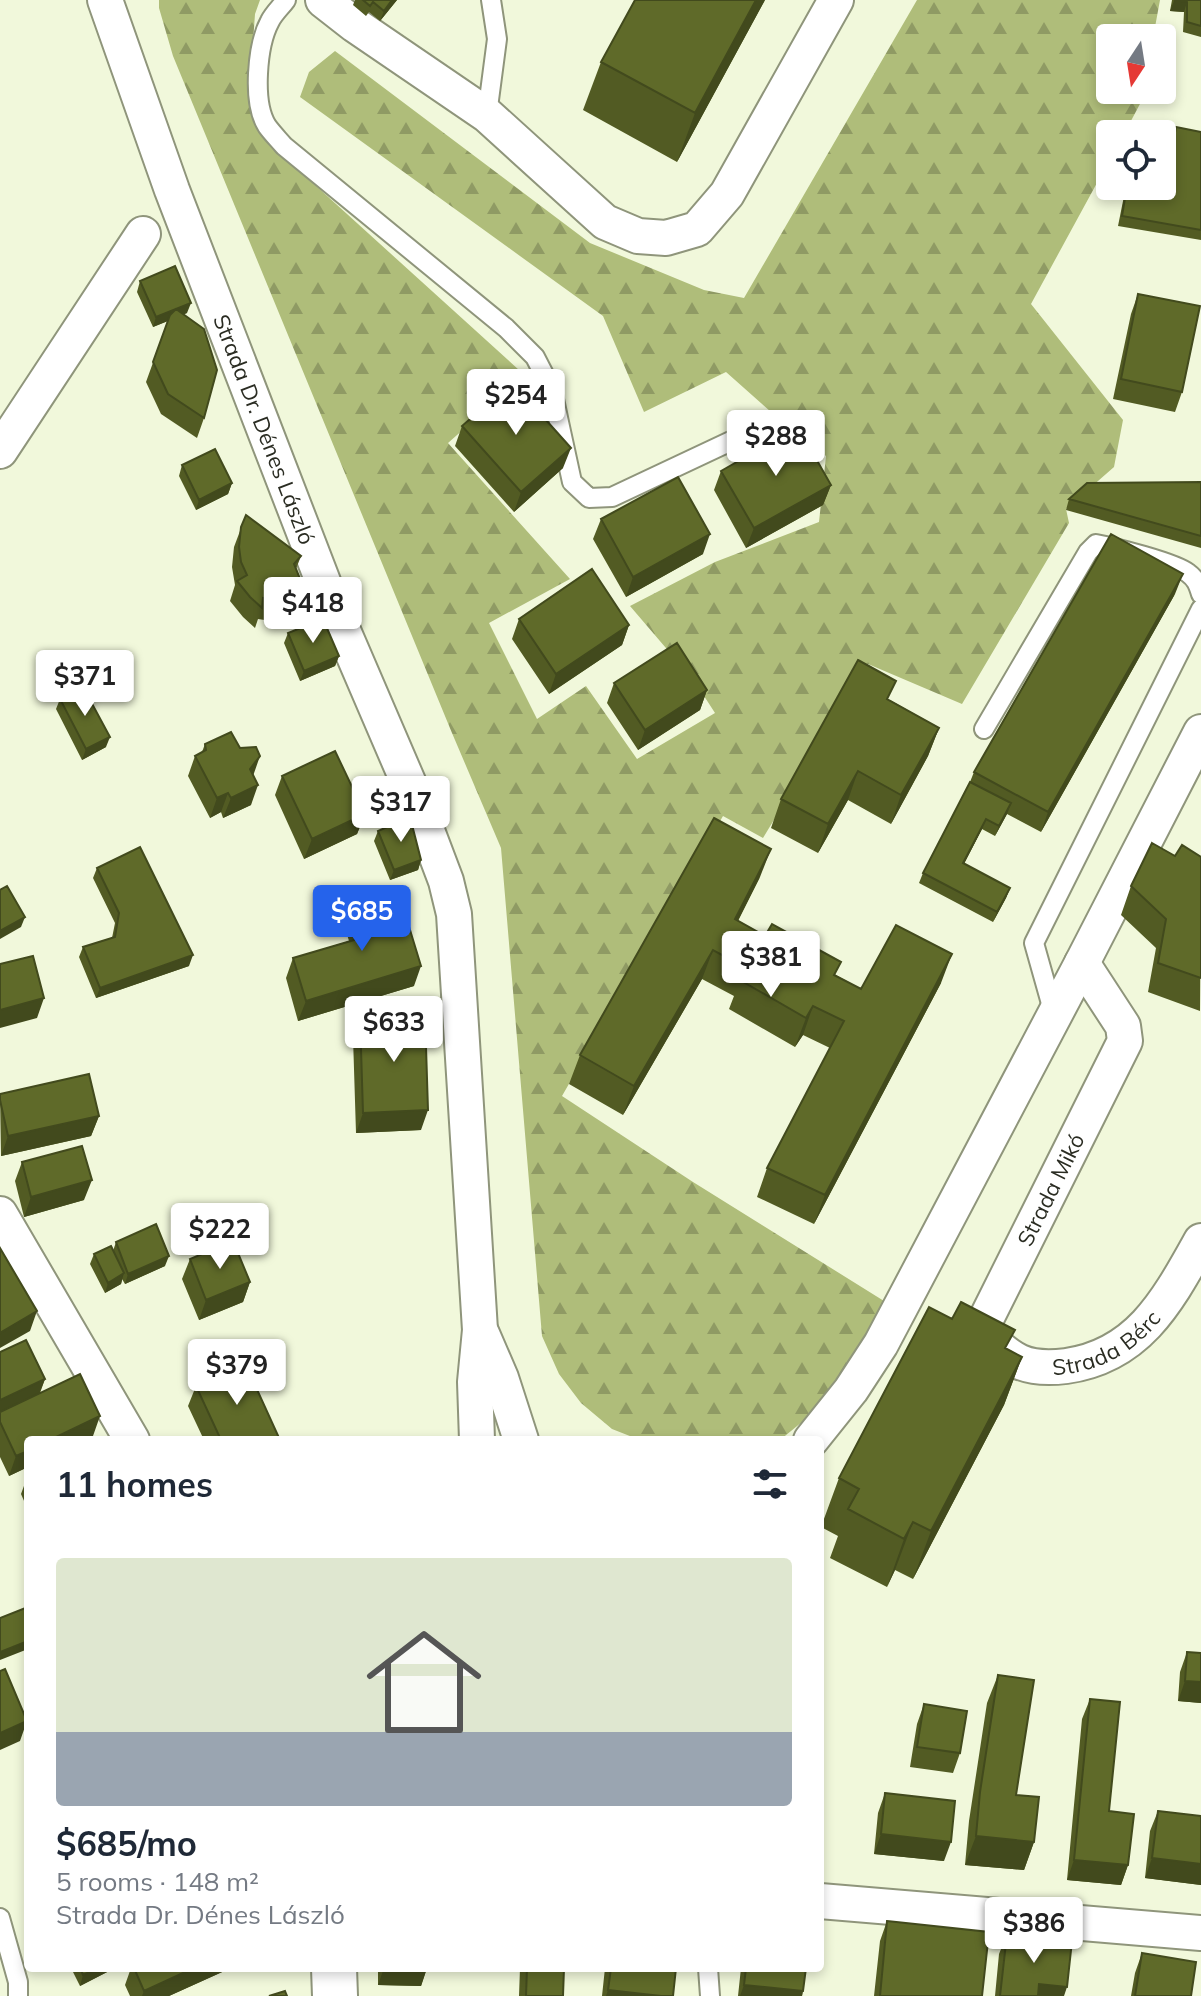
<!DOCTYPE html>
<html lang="en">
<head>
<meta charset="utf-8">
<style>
	:root { --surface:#fff; --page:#f6f6f7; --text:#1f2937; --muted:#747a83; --accent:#2563eb }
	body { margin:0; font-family:Mulish,sans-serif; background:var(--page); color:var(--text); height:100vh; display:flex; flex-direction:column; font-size:30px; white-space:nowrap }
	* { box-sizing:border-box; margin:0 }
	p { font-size:26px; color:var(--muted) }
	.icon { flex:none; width:44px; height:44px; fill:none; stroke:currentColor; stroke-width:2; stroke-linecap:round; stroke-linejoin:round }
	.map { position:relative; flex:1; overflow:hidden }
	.drawer { position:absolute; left:24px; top:1436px; width:800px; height:536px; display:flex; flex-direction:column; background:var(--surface); border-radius:8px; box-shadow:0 4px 12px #0003 }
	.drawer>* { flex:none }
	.needle { width:52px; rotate:192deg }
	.buttons { position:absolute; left:1096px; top:24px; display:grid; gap:16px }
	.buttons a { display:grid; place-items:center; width:80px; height:80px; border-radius:8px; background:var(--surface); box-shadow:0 4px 12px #0003; font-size:40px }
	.price { position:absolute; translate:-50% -68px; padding:0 18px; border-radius:8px; background:#fff; color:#222; font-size:26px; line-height:52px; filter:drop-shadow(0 2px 4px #0008) }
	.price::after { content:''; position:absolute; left:50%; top:48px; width:24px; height:18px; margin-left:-12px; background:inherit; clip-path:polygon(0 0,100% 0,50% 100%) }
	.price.on { background:var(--accent); color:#fff }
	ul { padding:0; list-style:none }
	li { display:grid; align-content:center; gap:16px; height:424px; padding:0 32px }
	li span { display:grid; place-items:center; height:248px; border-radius:8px; color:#555 }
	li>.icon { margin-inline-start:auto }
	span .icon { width:144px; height:144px; fill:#fffc; stroke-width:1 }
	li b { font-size:34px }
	h2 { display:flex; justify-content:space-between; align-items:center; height:96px; padding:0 32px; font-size:34px }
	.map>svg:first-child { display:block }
</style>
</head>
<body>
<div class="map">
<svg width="1201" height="1996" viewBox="0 0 1201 1996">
	<defs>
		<pattern id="forest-firs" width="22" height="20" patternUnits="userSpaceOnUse" patternTransform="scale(2)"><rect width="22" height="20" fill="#afbd7a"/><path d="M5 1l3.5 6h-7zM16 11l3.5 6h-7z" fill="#8f9a64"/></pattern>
	</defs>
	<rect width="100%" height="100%" fill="#f1f8db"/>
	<path fill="url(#forest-firs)" d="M159 0H260L255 14 252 56 282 155 541 390 524 409 500 397 448 443 570 579 489 623 537 719 586 686 637 759 715 713 695 682 630 606 715 562 819 522 826 456 780 420 726 372 644 412 603 316 300 97 309 72 335 51 590 243 704 290 744 298 917 0H1160L1153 38H1110V90H1143L1141 102 1124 134H1110V159L1031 304 1123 420 1114 467 1066 509 1069 523 962 704 868 664 763 838 723 816 562 1096 693 1182 884 1301 850 1370 813 1413 780 1440H640L612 1429 581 1403 559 1374 542 1336 501 848 452 733 173 56 159 8Z"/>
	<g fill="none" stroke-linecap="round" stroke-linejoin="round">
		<g stroke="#8f957b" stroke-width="22">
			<path id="lane" d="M286 0C281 7 274 13 270 21 257 45 252 102 267 126 272 133 278 139 284 146L506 328 535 357 552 390 572 482 589 498 612 497 748 433
				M487 115 497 39 491 0
				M984 729 1088 552 1096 544C1113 547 1176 563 1188 573 1196 579 1198 584 1201 594
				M1054 1014 1034 943 1201 609
				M0 1918 18 1982V1996
				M708 1968 710 1996"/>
		</g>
		<g stroke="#8f957b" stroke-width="38">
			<g id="street">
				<path id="s1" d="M105 0 172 190 332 605 412 791 446 881 454 914 480 1330 475 1382 477 1440"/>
				<path d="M323 0 355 25 487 115 605 222 638 236 666 238 697 229 727 194 836 0"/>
				<path d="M0 451 143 234"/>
				<path d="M0 1214 132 1440"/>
				<path id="s2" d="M980 1331 1125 1041 1123 1026 1082 963"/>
				<path d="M482 1334 501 1378 521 1440"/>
				<path id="s3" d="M983 1334C1012 1361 1025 1371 1066 1366 1139 1356 1168 1300 1201 1241"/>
				<path d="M811 1440 851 1390 881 1344 1082 963 1201 732"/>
				<path d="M820 1901 1201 1933"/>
			</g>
		</g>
		<g stroke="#8f957b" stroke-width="48">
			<path id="secondary" d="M334 1968 335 1996"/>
		</g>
		<use href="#lane" stroke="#fff" stroke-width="18"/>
		<use href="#street" stroke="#fff" stroke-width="34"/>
		<use href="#secondary" stroke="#fff" stroke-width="44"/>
	</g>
	<path fill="#525b23" d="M355 0H397L380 21 369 12 366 16 353 5Z
		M765 0 677 162 583 110 601 62Z
		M1172 0H1201V37L1183 32 1184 12 1170 11Z
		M1176 127 1201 132V240L1118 226 1126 186H1162L1172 137Z
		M140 281 187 313 184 314 204 418 197 438 161 414 146 382 168 321 153 327 137 292Z
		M1138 294 1182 392 1175 412 1113 399 1131 314Z
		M462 426 563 468 514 512 455 446Z
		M182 465 232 483 228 494 196 510 179 476Z
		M721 471 831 485 823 505 746 548 714 490Z
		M1201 482V548L1066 510 1069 499Z
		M246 515 301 556 296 569 311 606 304 626 258 619 255 628 243 617 230 601 235 585 232 567 234 547Z
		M601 519 703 554 626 597 593 539Z
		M1175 594 1041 832 1007 814 995 836 982 829 964 864 1010 888 1006 898 993 922 919 883 923 873 970 782 974 772Z
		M519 619 629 625 622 645 549 694 512 639Z
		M288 633 339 656 335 666 300 681 284 643Z
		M614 683 707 690 700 710 638 750 607 703Z
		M60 699 106 747 82 760 56 709Z
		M890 700 939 728 928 756 891 824 848 800 818 853 771 828 781 799Z
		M205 744 253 775 251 805 223 818 221 812 210 818 188 776 195 756 202 752Z
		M282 776 365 814 357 834 304 859 275 795Z
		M378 831 421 860 418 870 390 880 374 841Z
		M1175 856 1201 857 1200 1011 1148 992 1156 948 1121 915 1131 886Z
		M97 868 189 966 96 998 79 957 83 947 112 938 115 923 93 878Z
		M760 877 738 921 861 989 941 983 814 1224 757 1197 767 1168 830 1048 803 1035 795 1047 729 1009 734 996 702 979 623 1115 569 1084 580 1055Z
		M353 911 414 986 298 1021 286 978 293 958 349 941 346 931Z
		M360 1017 421 1130 356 1133 353 1037Z
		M0 1094 99 1116 91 1136 1 1156Z
		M22 1162 84 1200 24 1217 15 1181Z
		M116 1242 165 1266 125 1284 122 1279 121 1284 105 1293 90 1264 94 1254 113 1251Z
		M190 1259 250 1282 243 1302 199 1320 182 1279Z
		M1008 1349 1022 1357 1004 1405 913 1579 895 1570 887 1587 830 1558 838 1536 821 1527 839 1478Z
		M0 1352 45 1379 40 1393 93 1436 9 1476 0 1457Z
		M196 1386 280 1440H204L188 1406Z
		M28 1475V1510L21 1494Z
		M1187 1652 1201 1653V1703L1178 1701 1180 1672Z
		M998 1675 1016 1795 1034 1842 1024 1870 965 1865 969 1821 987 1703Z
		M1090 1699 1109 1811 1128 1865 1121 1885 1067 1880 1082 1719Z
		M924 1704 960 1753 953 1773 910 1767 917 1724Z
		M885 1793 944 1861 874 1854 878 1813Z
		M1158 1811 1201 1816V1885L1145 1878 1150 1831Z
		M887 1921 982 1996H874L880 1941Z
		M1007 1934 1064 1996H995L999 1954Z
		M1142 1953 1191 1996H1131L1135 1973Z
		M71 1968H112L111 1970 80 1986Z
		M131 1968H231L169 1996H130L125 1985Z
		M378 1968H427L421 1986 378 1985Z
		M520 1968H564L563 1996H519Z
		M605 1968H676L673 1996H602Z
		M741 1968H806L802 1996H738Z"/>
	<path fill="#424a1d" d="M392 0H397L380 21 384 11Z
		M756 0H765L677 162 695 113Z
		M1174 1 1187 2 1184 12 1170 11Z
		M191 303 187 313 153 327 156 317Z
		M571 448 563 468 514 512 521 492Z
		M232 483 228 494 196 510 199 500Z
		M831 485 823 505 746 548 754 528Z
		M710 534 703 554 626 597 633 577Z
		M1183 574 1175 594 1041 832 1048 812Z
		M629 625 622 645 549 694 556 674Z
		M339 656 335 666 300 681 304 671Z
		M707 690 700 710 638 750 645 730Z
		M939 728 928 756 891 824 901 795Z
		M110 737 106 747 82 760 86 749Z
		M260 756 253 776 250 769Z
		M858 771 848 800 818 853 828 824Z
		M258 785 251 805 223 818 231 798Z
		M228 793 221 812 210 818 217 798Z
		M1011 803 1007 814 995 836 999 826Z
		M365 814 357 834 304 859 312 839Z
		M986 819 982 829 959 873 963 863Z
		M771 849 760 877 724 948 735 919Z
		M421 860 418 870 390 880 394 870Z
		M1010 888 1006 898 993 922 997 912Z
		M25 917 21 927 0 939V931Z
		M713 950 702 979 623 1115 634 1086Z
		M952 954 941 983 814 1224 825 1195Z
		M193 955 189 966 96 998 100 988Z
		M421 966 414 986 298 1021 306 1001Z
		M44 998 37 1018 0 1028V1010Z
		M813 1006 803 1035 795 1047 806 1018Z
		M428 1110 421 1130 356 1133 363 1113Z
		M99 1116 91 1136 1 1156 8 1136Z
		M92 1180 84 1200 24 1217 31 1197Z
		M169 1256 165 1266 125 1284 128 1274Z
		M124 1273 121 1284 105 1293 108 1283Z
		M250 1282 243 1302 199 1320 206 1300Z
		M37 1311 30 1331 0 1348V1333Z
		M1022 1357 1004 1405 913 1579 931 1531Z
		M45 1379 37 1399 0 1417V1400Z
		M100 1416 93 1436 84 1440H50Z
		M28 1451V1467L9 1476 16 1456Z
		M913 1522 895 1570 887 1587 904 1539Z
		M28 1641V1649L0 1660V1652Z
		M1185 1681 1201 1682V1703L1178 1701Z
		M27 1721 20 1741 0 1750V1733Z
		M881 1834 951 1842 944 1861 874 1854Z
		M976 1836 1034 1842 1024 1870 965 1865Z
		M1152 1858 1201 1864V1885L1145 1878Z
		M1074 1860 1128 1865 1121 1885 1067 1880Z
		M98 1968H112L111 1970 80 1986 83 1975Z
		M194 1968H231L169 1996H142L144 1991Z
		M384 1968H427L421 1986 378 1985Z
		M1039 1984 1067 1987 1064 1996H1035Z
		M744 1985 803 1991 802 1996H740Z
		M608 1990 661 1996H606Z"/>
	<path fill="#5f6a29" stroke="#424a1d" stroke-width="2" d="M363 0H392L384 11 373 2 370 6Z
		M635 0H756L695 113 601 62Z
		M1174 0H1201V26L1187 22V2Z
		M1176 127 1201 132V230L1122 216 1127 186H1162V169L1168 170Z
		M175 266 191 303 156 317 140 281Z
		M1138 294 1200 306 1182 392 1121 379Z
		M176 309 204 329 217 370 204 418 168 394 153 362 170 315Z
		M512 382 571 448 521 492 462 426Z
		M798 427 831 485 754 528 721 471Z
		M215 449 232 483 199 500 182 465Z
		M678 477 710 534 633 577 601 519Z
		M1201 482V536L1069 499 1087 483Z
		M246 515 301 556 294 564 311 606 263 598 262 608 250 597 237 581 247 575 241 562 239 547 241 527Z
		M1111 534 1183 574 1048 812 974 772Z
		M592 569 629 625 556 674 519 619Z
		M323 619 339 656 304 671 288 633Z
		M677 643 707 690 645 730 614 683Z
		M858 660 896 681 887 699 939 728 901 795 858 771 828 824 781 799Z
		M83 687 110 737 86 749 60 699Z
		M231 732 240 748 256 747 260 756 250 769 258 785 231 798 228 793 217 798 195 756 206 750 205 744Z
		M335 751 365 814 312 839 282 776Z
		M970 782 1011 803 999 826 986 819 963 863 1010 888 997 912 923 873Z
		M410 817 421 860 394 870 378 831Z
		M714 818 771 849 735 919 765 936 772 924 841 962 834 975 861 989 896 925 952 954 825 1195 767 1168 844 1021 813 1006 806 1018 740 980 746 968 713 950 634 1086 580 1055Z
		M1152 843 1175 856 1182 845 1201 857V978L1158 963 1166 919 1131 886Z
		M140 847 193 955 100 988 83 947 115 937 119 913 97 868Z
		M7 886 25 917 0 931V890Z
		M400 897 421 966 306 1001 293 958 361 938 353 911Z
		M33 956 44 998 0 1010V964Z
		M425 1015 428 1110 363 1113 360 1017Z
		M89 1074 99 1116 8 1136 0 1100V1094Z
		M82 1146 92 1180 31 1197 22 1162Z
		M156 1224 169 1256 128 1274 116 1242Z
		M233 1241 250 1282 206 1300 190 1259Z
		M111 1246 124 1273 108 1283 94 1254Z
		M0 1248 37 1311 0 1333Z
		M961 1302 1015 1330 1005 1348 1022 1357 931 1531 913 1522 904 1539 848 1509 859 1489 839 1478 929 1307 952 1319Z
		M26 1340 45 1379 0 1400V1352Z
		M245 1363 280 1440H221L196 1386Z
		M80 1374 100 1416 50 1440H28V1451L16 1456 0 1422V1412Z
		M28 1607V1641L0 1652V1618Z
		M1187 1652 1201 1653V1682L1185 1681Z
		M5 1669 27 1721 0 1733V1671Z
		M998 1675 1034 1680 1016 1795 1039 1797 1034 1842 976 1836 980 1792Z
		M1090 1699 1120 1702 1109 1811 1134 1814 1128 1865 1074 1860Z
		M924 1704 967 1711 960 1753 917 1747Z
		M885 1793 955 1801 951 1842 881 1834Z
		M1158 1811 1201 1816V1864L1152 1858Z
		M887 1921 989 1932 982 1996H880Z
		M1007 1934 1072 1941 1067 1987 1039 1984 1038 1996H1000Z
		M1142 1953 1196 1962 1191 1996H1135Z
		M80 1968H98L83 1975Z
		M134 1968H194L144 1991Z
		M527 1968H564L563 1996H526Z
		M611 1968H676L673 1996H661L608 1990Z
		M746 1968H806L803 1991 744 1985Z
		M285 1991 287 1996H269Z"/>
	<g text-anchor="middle" stroke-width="8" stroke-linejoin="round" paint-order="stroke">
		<g font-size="22" fill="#2a2c22" stroke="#fff">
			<text dy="8" stroke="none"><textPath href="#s1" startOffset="458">Strada Dr. Dénes László</textPath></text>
			<text dy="8" stroke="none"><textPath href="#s2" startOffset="158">Strada Mikó</textPath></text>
			<text dy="8" stroke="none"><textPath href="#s3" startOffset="140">Strada Bérc</textPath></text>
		</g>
	</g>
</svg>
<div class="buttons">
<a><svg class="needle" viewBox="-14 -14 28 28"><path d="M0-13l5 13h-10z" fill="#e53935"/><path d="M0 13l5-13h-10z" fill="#747a83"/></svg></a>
<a><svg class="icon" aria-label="locate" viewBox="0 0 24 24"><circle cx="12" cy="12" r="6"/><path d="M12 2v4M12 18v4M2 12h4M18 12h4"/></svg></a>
</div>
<b class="price" style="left:516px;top:437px">$254</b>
<b class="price" style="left:776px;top:478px">$288</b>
<b class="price" style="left:313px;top:645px">$418</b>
<b class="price" style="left:85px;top:718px">$371</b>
<b class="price" style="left:401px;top:844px">$317</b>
<b class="price on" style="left:362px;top:953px">$685</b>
<b class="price" style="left:771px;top:999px">$381</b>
<b class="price" style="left:394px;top:1064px">$633</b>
<b class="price" style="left:220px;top:1271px">$222</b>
<b class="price" style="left:237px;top:1407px">$379</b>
<b class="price" style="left:1034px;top:1965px">$386</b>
<section class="drawer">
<h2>11 homes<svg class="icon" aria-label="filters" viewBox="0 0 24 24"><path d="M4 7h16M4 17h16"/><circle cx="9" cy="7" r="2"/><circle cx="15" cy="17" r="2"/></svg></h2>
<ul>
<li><span style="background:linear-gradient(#dfe7d0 70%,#9aa5b1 0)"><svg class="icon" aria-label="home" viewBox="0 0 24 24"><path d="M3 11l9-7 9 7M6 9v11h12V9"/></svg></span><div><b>$685/mo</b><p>5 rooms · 148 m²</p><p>Strada Dr. Dénes László</p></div></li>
</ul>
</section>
</div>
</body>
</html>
